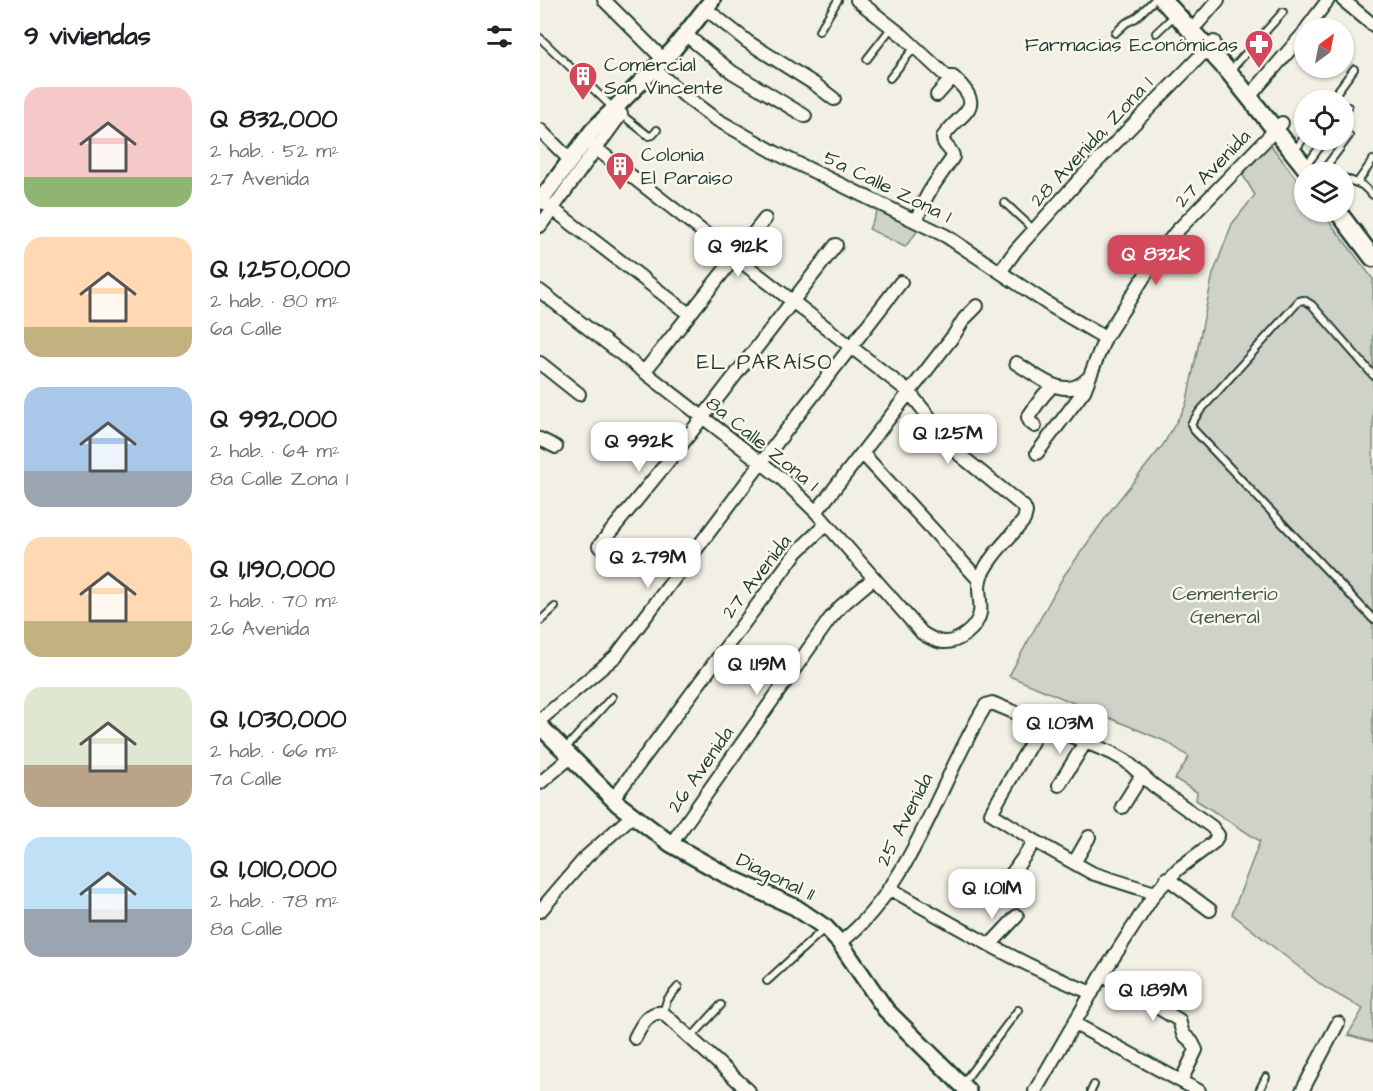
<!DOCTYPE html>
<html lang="es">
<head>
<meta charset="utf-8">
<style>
	:root { --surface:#fff; --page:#f6f6f6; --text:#202124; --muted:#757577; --accent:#d1495b }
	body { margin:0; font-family:"Architects Daughter",sans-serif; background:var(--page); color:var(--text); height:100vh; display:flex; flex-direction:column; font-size:22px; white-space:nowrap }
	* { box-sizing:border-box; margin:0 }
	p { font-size:20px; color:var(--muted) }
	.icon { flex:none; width:33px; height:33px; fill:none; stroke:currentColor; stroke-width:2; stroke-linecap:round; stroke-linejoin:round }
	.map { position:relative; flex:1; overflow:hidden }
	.sheet { display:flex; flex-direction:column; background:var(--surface); width:540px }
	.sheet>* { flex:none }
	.needle { width:39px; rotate:32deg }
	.controls { position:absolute; left:754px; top:18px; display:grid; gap:12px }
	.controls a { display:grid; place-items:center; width:60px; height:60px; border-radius:50%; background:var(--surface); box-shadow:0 2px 4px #0004; font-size:30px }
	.price { position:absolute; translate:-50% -51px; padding:0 14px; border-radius:12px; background:#fff; color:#222; font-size:20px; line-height:39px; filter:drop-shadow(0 2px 3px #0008) }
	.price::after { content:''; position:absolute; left:50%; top:36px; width:18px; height:14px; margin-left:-9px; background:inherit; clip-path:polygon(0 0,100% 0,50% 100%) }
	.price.current { background:var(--accent); color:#fff }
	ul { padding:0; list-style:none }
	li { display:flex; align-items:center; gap:18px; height:150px; padding:0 24px }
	li span { display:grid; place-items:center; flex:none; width:168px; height:120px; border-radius:18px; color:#555 }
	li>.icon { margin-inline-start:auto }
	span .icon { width:72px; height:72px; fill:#fffc; stroke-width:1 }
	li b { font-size:26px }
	h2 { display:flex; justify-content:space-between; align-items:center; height:72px; padding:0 24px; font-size:26px }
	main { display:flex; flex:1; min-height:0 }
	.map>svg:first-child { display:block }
</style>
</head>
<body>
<main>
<section class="sheet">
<h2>9 viviendas<svg class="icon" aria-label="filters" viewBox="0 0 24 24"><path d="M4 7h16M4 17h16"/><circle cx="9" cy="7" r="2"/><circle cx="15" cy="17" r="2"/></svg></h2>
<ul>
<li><span style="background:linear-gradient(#f6c9c9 75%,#8fb573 0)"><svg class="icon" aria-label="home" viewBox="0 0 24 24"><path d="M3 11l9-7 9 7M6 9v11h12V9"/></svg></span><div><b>Q 832,000</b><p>2 hab. · 52 m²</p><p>27 Avenida</p></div></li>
<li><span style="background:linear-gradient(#ffd9b3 75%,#c2b280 0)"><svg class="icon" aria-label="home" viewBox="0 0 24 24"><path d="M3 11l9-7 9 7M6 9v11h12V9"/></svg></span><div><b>Q 1,250,000</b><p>2 hab. · 80 m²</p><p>6a Calle</p></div></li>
<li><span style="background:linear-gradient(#a9c7e8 70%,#9aa5b1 0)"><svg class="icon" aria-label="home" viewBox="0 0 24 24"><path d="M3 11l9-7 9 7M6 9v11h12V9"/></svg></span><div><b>Q 992,000</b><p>2 hab. · 64 m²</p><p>8a Calle Zona 1</p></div></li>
<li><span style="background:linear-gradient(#ffd9b3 70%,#c2b280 0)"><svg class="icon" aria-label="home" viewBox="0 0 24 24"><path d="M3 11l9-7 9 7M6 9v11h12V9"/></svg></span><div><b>Q 1,190,000</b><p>2 hab. · 70 m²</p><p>26 Avenida</p></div></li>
<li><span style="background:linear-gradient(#dfe7d0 65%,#b9a48a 0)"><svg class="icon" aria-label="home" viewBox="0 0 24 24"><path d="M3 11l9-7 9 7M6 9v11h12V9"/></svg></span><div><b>Q 1,030,000</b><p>2 hab. · 66 m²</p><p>7a Calle</p></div></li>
<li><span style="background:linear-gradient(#bfe0f5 60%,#9aa5b1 0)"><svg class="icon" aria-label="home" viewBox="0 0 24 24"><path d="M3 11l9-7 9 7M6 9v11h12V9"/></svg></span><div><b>Q 1,010,000</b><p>2 hab. · 78 m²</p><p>8a Calle</p></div></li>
</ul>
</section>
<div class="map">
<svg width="833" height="1091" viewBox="0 0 833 1091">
	<rect width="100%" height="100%" fill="#f2f0e5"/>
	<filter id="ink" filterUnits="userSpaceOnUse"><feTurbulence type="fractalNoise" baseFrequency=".0167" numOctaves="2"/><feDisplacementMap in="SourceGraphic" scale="12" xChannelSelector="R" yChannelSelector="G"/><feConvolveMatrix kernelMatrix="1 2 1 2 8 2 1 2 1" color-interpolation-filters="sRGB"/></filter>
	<g filter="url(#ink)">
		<path fill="#cfd2c8" stroke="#77887e" stroke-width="1.5" d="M730 144 765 190V212H782L833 279V1042L808 1035 823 1009 784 987 692 914 720 841 656 800 657 792 635 779 649 757 627 742 469 676 523 577 574 506 623 445 646 405 673 274 692 224 715 195 701 172Z
			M339 207 380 228 365 247 329 229Z"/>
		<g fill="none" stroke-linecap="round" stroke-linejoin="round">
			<g stroke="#1f3d34" stroke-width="10">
				<path id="service" d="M279 31 298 0
					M575 33 586 23 596 18 614 0
					M616 33 636 14
					M0 38 73 108 109 136 113 135 117 130
					M327 59 352 27
					M689 72 743 12
					M350 78 374 48
					M791 100 814 69
					M804 113 808 107
					M759 145 765 136
					M771 159 785 140
					M782 172 809 136
					M804 178 822 185 833 195
					M817 183 833 160
					M465 203 494 230
					M833 375 772 305 764 300 759 301 660 411 651 424 654 430 833 619
					M0 621 15 607
					M25 749 72 697
					M227 981 284 929
					M123 1013 127 1000 138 987
					M150 1039 181 1005
					M423 1083 478 1010
					M551 1091 554 1085
					M719 1091 726 1077"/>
			</g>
			<g stroke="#1f3d34" stroke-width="16">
				<path id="minor" d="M64 0 124 60
					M317 0 363 36 407 77H413C448 109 422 110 403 137 402 146 413 149 413 157 399 178 383 196 377 221
					M803 0 833 25
					M166 9 208 42 276 85 294 99
					M658 23 678 0
					M767 28 788 0
					M146 35 192 72 265 116
					M114 69 146 97 174 118 236 153 406 236 511 306 565 338
					M397 95 413 77
					M709 97 765 32
					M0 130 30 160
					M1 200 149 314
					M0 226 81 114
					M460 272 476 250 539 180 674 42
					M0 291 241 478 276 512 382 633C388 637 395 641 403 642 419 643 437 628 440 613 442 600 436 588 441 576 450 555 470 538 484 520L486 512 484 507 420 455 369 392 45 140
					M0 363 39 394
					M476 363C498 376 525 402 547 379
					M104 372 225 219
					M495 426 490 422 488 417 503 396 513 385
					M0 439 16 447
					M322 453 440 581
					M497 453 544 391 565 338 618 255 636 232 742 123
					M276 512 414 335 424 319 437 306
					M59 546 135 453 296 245
					M0 720 76 656 221 463 361 282
					M502 724 451 813 495 841 552 873 615 893
					M0 783 32 756
					M519 785 546 741
					M73 799 256 553 286 524
					M582 807 602 775
					M131 844 289 620 301 606 334 578
					M534 863 549 837
					M471 875 495 841
					M627 878 670 910
					M349 888C415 926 481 965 552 993
					M0 911 46 857 92 816
					M300 943C372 887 399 781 446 705L452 703 572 753 586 761 613 785 672 827 678 835 674 842 638 869 615 893 562 975 495 1091
					M450 945 477 916
					M562 975 639 1020 643 1034 652 1042 656 1050 641 1081
					M535 1024 659 1091
					M95 1038C101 1026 108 1011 123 1013L209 1091
					M762 1091 798 1023"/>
			</g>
			<g stroke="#1f3d34" stroke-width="20">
				<path id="tertiary" d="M0 201 53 130 133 50 172 0
					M0 726 78 804 131 844 193 879 255 907 286 928 300 943 346 1010 428 1091"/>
			</g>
			<g stroke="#1f3d34" stroke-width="21">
				<path id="secondary" d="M623 0 689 72 769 172
					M798 212 833 258"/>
			</g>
			<use href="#service" stroke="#fbf7ec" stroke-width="6"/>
			<use href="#minor" stroke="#fbf7ec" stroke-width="12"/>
			<use href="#tertiary" stroke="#fbf7ec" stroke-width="15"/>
			<use href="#secondary" stroke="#fbf7ec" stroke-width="16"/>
		</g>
	</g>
	<defs>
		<g id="pharmacy-pin" transform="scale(1.5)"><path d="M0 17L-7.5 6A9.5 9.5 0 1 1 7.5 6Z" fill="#d1495b" stroke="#fbf7ec"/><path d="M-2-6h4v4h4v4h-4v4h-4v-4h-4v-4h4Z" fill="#fff"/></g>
		<g id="building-pin" transform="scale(1.5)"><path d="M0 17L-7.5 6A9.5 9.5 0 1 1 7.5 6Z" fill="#d1495b" stroke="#fbf7ec"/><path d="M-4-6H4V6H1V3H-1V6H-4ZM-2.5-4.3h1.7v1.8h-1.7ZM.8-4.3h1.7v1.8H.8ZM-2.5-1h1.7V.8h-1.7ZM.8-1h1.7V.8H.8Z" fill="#fff"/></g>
	</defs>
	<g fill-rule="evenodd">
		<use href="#pharmacy-pin" x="719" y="44"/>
		<use href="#building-pin" x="43" y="76"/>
		<use href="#building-pin" x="80" y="166"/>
	</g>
	<g text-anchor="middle" stroke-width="5" stroke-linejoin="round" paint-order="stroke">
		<g font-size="20" fill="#1f3d34" stroke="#fbf7ec" text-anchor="start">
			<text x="698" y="51" text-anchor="end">Farmacias Económicas</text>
			<text x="64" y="71">Comercial<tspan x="64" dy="23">San Vincente</tspan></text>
			<text x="101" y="161">Colonia<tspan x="101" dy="23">El Paraiso</tspan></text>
		</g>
		<g font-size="20" fill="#1f3d34" stroke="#fbf7ec">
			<text transform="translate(551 141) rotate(-47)" y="7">28 Avenida, Zona 1</text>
			<text transform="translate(672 168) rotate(-46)" y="7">27 Avenida</text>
			<text transform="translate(348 186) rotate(26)" y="7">5a Calle Zona 1</text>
			<text transform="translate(223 443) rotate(39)" y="7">8a Calle Zona 1</text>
			<text transform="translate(216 576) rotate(-52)" y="7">27 Avenida</text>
			<text transform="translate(160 769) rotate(-55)" y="7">26 Avenida</text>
			<text transform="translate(364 819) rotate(-63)" y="7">25 Avenida</text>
			<text transform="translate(236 876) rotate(26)" y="7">Diagonal 11</text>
		</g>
		<g font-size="20" fill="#425b52" stroke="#fbf7ec">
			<text x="685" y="600">Cementerio<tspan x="685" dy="23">General</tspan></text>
		</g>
		<g font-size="21" letter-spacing="1.5" fill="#1f3d34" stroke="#fbf7ec">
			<text x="225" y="369">EL PARAÍSO</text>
		</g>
	</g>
</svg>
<div class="controls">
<a><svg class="needle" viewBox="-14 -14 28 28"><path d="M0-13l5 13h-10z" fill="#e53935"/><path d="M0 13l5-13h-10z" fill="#757577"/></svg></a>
<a><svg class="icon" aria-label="locate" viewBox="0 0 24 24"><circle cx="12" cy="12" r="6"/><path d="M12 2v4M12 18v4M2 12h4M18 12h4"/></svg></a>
<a><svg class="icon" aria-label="layers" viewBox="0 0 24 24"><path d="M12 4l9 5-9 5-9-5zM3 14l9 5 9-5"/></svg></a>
</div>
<b class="price" style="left:198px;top:278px">Q 912K</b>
<b class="price current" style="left:616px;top:286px">Q 832K</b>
<b class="price" style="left:408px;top:465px">Q 1.25M</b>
<b class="price" style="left:99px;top:473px">Q 992K</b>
<b class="price" style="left:108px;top:589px">Q 2.79M</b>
<b class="price" style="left:217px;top:696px">Q 1.19M</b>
<b class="price" style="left:520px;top:755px">Q 1.03M</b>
<b class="price" style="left:452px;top:920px">Q 1.01M</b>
<b class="price" style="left:613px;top:1022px">Q 1.89M</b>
</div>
</main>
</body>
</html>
